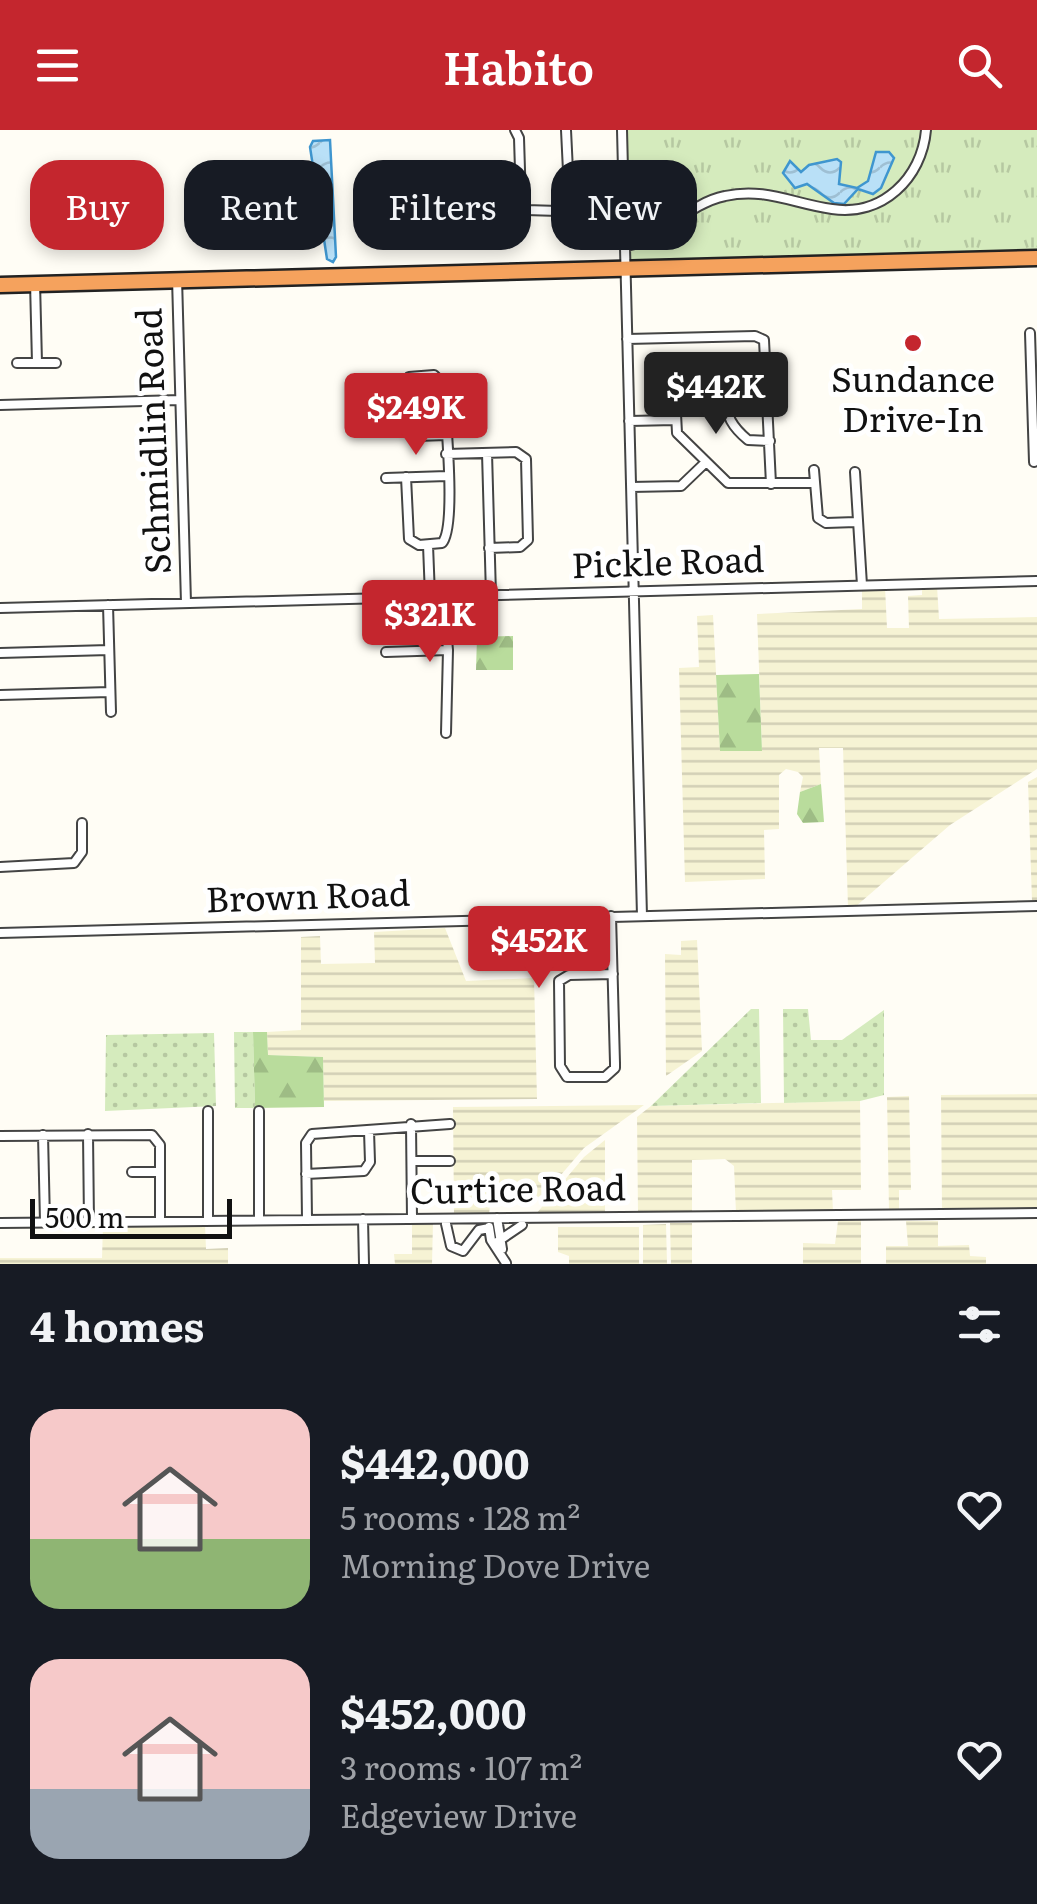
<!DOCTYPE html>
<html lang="en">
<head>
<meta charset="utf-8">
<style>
	:root { --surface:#171b24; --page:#242831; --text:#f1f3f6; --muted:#9ea1a6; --accent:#c4262e }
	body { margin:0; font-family:Literata,serif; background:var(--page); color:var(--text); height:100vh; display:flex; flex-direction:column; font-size:38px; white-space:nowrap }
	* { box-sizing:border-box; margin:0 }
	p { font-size:32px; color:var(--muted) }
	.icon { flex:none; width:55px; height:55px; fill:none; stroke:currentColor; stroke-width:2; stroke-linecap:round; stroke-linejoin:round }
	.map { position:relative; height:1134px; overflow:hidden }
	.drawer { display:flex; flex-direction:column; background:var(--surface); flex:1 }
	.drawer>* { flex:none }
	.hud { position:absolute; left:30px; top:30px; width:978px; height:90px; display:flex; gap:20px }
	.scale { position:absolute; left:30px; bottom:25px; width:202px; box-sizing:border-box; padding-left:10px; border:5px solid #111; border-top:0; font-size:28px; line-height:35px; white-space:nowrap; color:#111; -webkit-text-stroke:8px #fff; paint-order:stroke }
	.price { position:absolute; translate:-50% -85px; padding:0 22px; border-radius:10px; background:var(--accent); color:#fff; font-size:32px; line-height:65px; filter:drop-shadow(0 2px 5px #0008) }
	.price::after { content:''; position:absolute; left:50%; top:60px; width:30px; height:22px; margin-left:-15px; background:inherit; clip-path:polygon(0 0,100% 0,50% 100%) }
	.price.active { background:#222; color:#fff }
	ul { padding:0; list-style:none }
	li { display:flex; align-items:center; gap:30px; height:250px; padding:0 30px }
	li span { display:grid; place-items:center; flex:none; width:280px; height:200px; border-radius:30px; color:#555 }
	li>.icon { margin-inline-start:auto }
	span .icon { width:120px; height:120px; fill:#fffc; stroke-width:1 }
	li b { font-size:42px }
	h2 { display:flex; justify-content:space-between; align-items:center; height:120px; padding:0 30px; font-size:42px }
	.chip { padding:0 35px; border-radius:30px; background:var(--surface); box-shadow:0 5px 15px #0003; font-size:35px; line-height:90px }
	.chip.active { background:var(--accent); color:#fff }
	header { display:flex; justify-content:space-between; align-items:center; height:130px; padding:0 30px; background:var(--accent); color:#fff; font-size:45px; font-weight:600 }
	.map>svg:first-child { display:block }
</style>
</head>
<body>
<header><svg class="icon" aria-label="menu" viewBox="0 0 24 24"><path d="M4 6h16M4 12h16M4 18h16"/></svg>Habito<svg class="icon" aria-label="search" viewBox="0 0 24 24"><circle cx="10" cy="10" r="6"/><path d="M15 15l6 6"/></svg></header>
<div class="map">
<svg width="1037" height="1134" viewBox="0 0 1037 1134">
	<defs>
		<pattern id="farmland-rules" width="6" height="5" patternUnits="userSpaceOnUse" patternTransform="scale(2.5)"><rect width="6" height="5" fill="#f6f3d4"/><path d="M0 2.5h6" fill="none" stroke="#d2cfb5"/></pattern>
		<pattern id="grass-dots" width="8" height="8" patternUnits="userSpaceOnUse" patternTransform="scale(2.5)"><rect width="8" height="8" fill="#d5ebbd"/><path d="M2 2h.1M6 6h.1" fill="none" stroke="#b6c8a1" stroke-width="1.8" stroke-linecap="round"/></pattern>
		<pattern id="forest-firs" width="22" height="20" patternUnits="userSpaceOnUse" patternTransform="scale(2.5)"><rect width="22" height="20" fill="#b9dc9c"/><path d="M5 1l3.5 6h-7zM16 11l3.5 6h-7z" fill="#9ebc85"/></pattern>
		<pattern id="park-tufts" width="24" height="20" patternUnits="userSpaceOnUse" patternTransform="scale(2.5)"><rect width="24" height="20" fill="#d5ebbd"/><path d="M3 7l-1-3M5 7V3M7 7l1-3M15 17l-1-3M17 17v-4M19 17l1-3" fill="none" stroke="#b6c8a1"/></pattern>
		<pattern id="water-waves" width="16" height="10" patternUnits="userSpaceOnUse" patternTransform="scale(2.5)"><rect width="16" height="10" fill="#b9e0f7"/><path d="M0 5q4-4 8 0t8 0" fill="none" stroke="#9ebfd3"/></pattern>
	</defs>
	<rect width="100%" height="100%" fill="#fffdf5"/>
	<path fill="url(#farmland-rules)" d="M922 456H937L939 489 1037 487V639L950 695 855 777H848L843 618H819L821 654 800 662 803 647 798 642 786 639 779 645V699L764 700 765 749 685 752 679 538 699 537 697 486 713 485 720 620H762L757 484 862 479V458L885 457 887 498H909L908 466 922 465Z
		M1037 647V771H1032L1028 652Z
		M445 798 466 851 534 848 537 969 324 971 323 927 268 925 267 902 301 900V807L320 806 321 834 375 833 374 802Z
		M697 810 702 921 666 946 665 824 681 825V811Z
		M1037 964V1080L942 1081 941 965Z
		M909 966 911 1060H899V1080L889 1081 887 967Z
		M860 971 861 1060H832L833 1082 736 1083 734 1036 725 1029 692 1030V1083L638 1082 637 987 651 976Z
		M644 975 584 1018 542 1067 491 1064 489 1085 454 1084 453 977Z
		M605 1010V1083L536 1084 584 1027Z
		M861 1090V1134H803V1113L835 1114 838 1091Z
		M906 1091H938V1116L969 1115 970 1126 986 1127V1134H886V1116H908Z
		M412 1092H433L432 1134H395L394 1124H412Z
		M670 1093H692V1134H671Z
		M205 1094 206 1119 228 1118V1134H0V1128H102L103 1095Z
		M666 1094 667 1134H643V1095Z
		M558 1097H639V1134H569V1126L558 1122Z"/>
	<path fill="url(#grass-dots)" d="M751 879H759L761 973 651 976Z
		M783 879H808L811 910H842L884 880V965L860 971 784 973Z
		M234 902H253L255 978H235Z
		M214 903 216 976 105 981 106 905Z"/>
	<path fill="url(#forest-firs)" d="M513 506V540H476L477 507Z
		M759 544 762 621H720L716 545Z
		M821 654 824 692 803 693 797 684 800 662Z
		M253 902H267L268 925 323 927 324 977 255 978Z"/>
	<path fill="url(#park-tufts)" d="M622 0H1037V128L624 139Z"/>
	<path fill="url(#water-waves)" stroke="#3f96cf" stroke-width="2.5" d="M330 10 336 127 333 132 327 129 310 17 313 11Z
		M876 22H889L894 28 881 58 873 64 858 59 844 74 834 73 807 54 795 58 783 43 790 31 801 42 809 35 837 29 841 32 839 54 857 58 868 51Z"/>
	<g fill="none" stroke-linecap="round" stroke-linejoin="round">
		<g stroke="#444" stroke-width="12">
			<path id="minor" d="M515 0 519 8 521 72 526 80 624 83
				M566 0 570 82
				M622 0 642 786
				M624 116C660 114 685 74 725 66 765 57 794 74 832 79 882 87 922 48 926 0
				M177 148 186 473
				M35 152 37 233
				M1030 203 1034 332
				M627 209 755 206 764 210 771 354
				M17 233H56
				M0 275 180 270
				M629 291 675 290
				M770 311 748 310C717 284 734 275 718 257L685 256 675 264 677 303 728 353H814
				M487 323 491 465
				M446 324 516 322 526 329 528 410 520 417 489 418
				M814 340 818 388 826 393 856 392
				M855 342 862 455
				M406 347 409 409 419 415 442 413C457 397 445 285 444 257V255L434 245 409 247 404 257 407 301 417 306 446 305
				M386 348 447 346
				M631 357 681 356 706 332
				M428 415 430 466
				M443 466 448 520 446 603
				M108 475 111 582
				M0 478 1037 451
				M386 522 448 520
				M0 523 109 520
				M0 565 110 562
				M0 737 74 733 82 722V693
				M611 786 615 933V938L605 947H567L560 936 559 851 569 845 613 844
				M0 803 1037 776
				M208 981V1090
				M259 981V1090
				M411 994 412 1089
				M88 1004 89 1092
				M43 1005 45 1092
				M0 1006 152 1005 160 1015V1091
				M412 1031H450
				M132 1042H160
				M306 1044 364 1041 370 1032 369 1001
				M497 1088 502 1119
				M307 1089 306 1013 312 1004 450 994
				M363 1089 364 1134
				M0 1093 1037 1083
				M446 1094 451 1116 463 1121 479 1100 489 1098
				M489 1097 491 1110 506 1133
				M497 1112 522 1095"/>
		</g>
		<g stroke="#222" stroke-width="19">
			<path id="highway" d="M0 155 1037 128"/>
		</g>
		<use href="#minor" stroke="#fff" stroke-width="8"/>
		<use href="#highway" stroke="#f5a25d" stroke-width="14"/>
	</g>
	<circle fill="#c4262e" stroke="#fff" stroke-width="4" cx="913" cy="213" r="10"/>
	<g text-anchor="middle" stroke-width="10" stroke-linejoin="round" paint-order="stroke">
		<g font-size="35" fill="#111" stroke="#fff">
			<text x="913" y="262">Sundance<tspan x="913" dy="40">Drive-In</tspan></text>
		</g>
		<g font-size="35" fill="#111" stroke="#fff">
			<text transform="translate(154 311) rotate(-92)" y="12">Schmidlin Road</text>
			<text transform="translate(668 433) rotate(-2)" y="12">Pickle Road</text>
			<text transform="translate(308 767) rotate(-2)" y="12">Brown Road</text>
			<text transform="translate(518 1060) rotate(-1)" y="12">Curtice Road</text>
		</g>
	</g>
</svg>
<div class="scale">500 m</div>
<b class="price active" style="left:716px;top:307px">$442K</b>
<b class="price" style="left:416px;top:328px">$249K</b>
<b class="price" style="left:430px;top:535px">$321K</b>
<b class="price" style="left:539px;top:861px">$452K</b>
<div class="hud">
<a class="chip active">Buy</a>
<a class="chip">Rent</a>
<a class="chip">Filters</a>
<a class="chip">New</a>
</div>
</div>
<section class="drawer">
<h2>4 homes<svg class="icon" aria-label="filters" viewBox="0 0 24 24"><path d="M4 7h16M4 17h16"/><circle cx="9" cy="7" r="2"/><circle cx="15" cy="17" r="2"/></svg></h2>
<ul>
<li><span style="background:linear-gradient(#f6c9c9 65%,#8fb573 0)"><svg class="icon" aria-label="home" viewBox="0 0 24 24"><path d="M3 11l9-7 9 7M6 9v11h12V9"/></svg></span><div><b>$442,000</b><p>5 rooms · 128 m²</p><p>Morning Dove Drive</p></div><svg class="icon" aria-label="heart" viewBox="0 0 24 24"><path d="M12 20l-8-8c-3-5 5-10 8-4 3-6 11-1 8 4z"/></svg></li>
<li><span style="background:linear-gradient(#f6c9c9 65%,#9aa5b1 0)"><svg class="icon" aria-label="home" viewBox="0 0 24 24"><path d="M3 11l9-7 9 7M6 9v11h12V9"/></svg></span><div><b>$452,000</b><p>3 rooms · 107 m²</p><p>Edgeview Drive</p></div><svg class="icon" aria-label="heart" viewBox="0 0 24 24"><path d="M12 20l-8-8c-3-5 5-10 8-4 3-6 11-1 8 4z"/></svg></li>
</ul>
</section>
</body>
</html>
